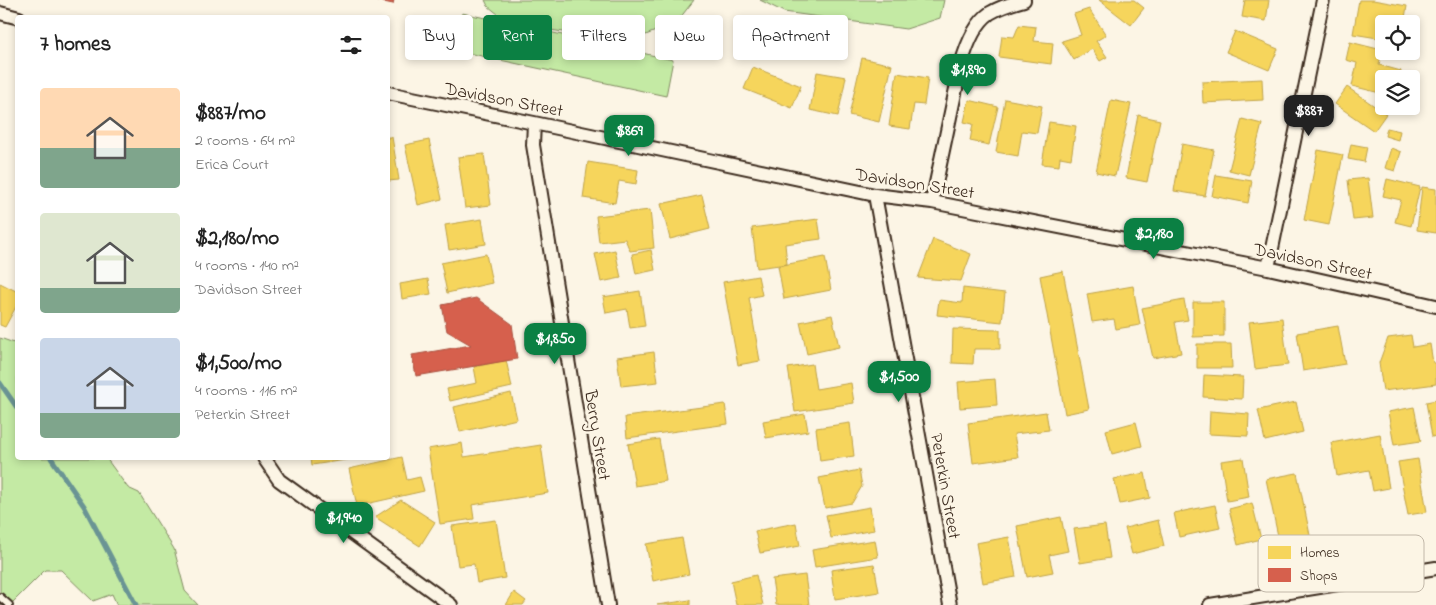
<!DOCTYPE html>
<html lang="en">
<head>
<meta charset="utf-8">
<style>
	:root { --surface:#fff; --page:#f6f6f6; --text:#222; --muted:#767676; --accent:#0b8043 }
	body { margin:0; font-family:"Indie Flower",sans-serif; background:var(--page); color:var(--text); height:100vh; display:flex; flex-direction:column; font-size:19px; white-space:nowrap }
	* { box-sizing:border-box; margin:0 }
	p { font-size:16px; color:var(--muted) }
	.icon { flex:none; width:28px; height:28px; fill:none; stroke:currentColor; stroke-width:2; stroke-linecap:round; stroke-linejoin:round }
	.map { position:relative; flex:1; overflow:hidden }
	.panel { position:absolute; left:15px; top:15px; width:375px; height:445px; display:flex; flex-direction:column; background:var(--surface); border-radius:5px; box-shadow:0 2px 8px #0003 }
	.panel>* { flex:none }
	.banner { position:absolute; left:405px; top:15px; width:475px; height:45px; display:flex; gap:10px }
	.fabs { position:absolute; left:1375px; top:15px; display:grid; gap:10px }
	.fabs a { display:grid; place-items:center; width:45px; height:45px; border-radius:5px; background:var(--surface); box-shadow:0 2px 8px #0003; font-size:25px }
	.price { position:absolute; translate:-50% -42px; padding:0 11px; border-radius:10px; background:var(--accent); color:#fff; font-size:16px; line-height:32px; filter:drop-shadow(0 1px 2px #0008) }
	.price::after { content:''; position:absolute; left:50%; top:30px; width:15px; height:11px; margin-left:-8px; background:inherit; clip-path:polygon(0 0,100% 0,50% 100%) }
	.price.on { background:#222; color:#fff }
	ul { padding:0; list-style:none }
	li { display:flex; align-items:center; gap:15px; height:125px; padding:0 25px }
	li span { display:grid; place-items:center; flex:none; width:140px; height:100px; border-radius:5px; color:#555 }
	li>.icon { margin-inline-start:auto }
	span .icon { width:60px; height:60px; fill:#fffc; stroke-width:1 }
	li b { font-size:21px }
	h2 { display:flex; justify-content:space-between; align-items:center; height:60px; padding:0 25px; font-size:21px }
	.pill { padding:0 18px; border-radius:5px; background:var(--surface); box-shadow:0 2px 8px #0003; font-size:18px; line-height:45px }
	.pill.on { background:var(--accent); color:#fff }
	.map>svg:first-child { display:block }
</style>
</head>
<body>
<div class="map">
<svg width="1436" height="605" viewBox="0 0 1436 605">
	<rect width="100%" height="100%" fill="#fcf5e5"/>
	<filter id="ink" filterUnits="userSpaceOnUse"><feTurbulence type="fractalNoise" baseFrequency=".02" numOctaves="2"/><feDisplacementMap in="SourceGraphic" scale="10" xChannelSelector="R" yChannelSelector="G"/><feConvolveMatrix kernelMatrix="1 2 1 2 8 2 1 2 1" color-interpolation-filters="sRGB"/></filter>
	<g filter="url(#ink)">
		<path fill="#c4eaa4" stroke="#808a61" d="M485 0H694L676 23 628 42 518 25 673 60 666 96 454 50 462 13 509 23 488 6Z
			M760 0H944L940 18 906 29 784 12Z
			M0 338 17 344 18 458H106L128 488 139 493 174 549 185 591 198 605H117L112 594 93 601 61 570H45L12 603 0 594Z"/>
		<path fill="#f6d55c" stroke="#bea249" d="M1099 0H1134L1144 8 1131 25Z
			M1245 0H1269L1266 21 1242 17Z
			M1359 0H1373L1407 6 1404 24H1384V39L1353 34Z
			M1089 9 1106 35 1096 41 1107 57 1100 61 1092 49 1074 60 1062 41 1081 35 1074 14Z
			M751 18 780 22 778 37 765 36 763 46 747 44Z
			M1019 25 1036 27 1034 41 1053 43 1051 64 999 57 1002 36 1014 37Z
			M1235 31 1278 49 1269 70 1226 52Z
			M1350 42 1382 50 1379 65 1401 71 1399 79H1384V94L1352 86 1357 63 1346 60Z
			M862 58 892 65 879 122 849 115Z
			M753 67 801 86 792 108 744 89Z
			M817 72 846 77 838 116 810 110Z
			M897 73 928 78 924 105 914 104 910 129 889 126Z
			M1262 79 1263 100 1203 103 1202 82Z
			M1347 87 1386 114 1374 131 1335 104Z
			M1005 99 1042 106 1037 133 1022 131 1018 156 996 152Z
			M969 100 998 107 989 145 970 141 973 124 964 122Z
			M1111 100 1131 104 1115 176 1096 172Z
			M1138 115 1160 120 1147 182 1126 178Z
			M1242 119 1262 124 1249 175 1229 170Z
			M1049 122 1076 126 1071 159 1060 157 1059 166 1042 164Z
			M1387 128 1400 131 1398 140 1385 136Z
			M388 137H392L399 180 388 181Z
			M429 140 442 199 418 205 405 145Z
			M1182 144 1214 150 1205 196 1174 191Z
			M1351 144 1367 147 1364 162 1348 159Z
			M1391 148 1401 152 1395 171 1385 168Z
			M1318 150 1343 155 1329 225 1304 220Z
			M484 154 491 205 465 208 458 157Z
			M588 162 638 170 636 184 619 181 615 203 583 198Z
			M1216 175 1252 181 1248 203 1212 196Z
			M1368 178 1373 218 1353 220 1348 180Z
			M1387 179 1420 187 1411 226 1395 222 1401 200 1383 196Z
			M1422 187 1436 189V233L1417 230Z
			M702 195 710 229 670 239 661 204Z
			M650 210 654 248 630 251 625 239 599 242 596 216Z
			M482 219 486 244 449 250 445 225Z
			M818 219 821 239 785 244 787 264 757 268 752 228Z
			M933 239 971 254 961 281 918 278Z
			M615 250 621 278 601 282 595 254Z
			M651 250 655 270 636 274 632 254Z
			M486 254 492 283 447 293 441 263Z
			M825 257 831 290 784 299 778 266Z
			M1063 271 1089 409 1065 414 1040 276Z
			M758 276 762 295 749 298 760 361 738 365 723 282Z
			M428 279 431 294 402 299 400 284Z
			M0 283 18 292V303L5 327 0 325Z
			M1133 286 1140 325 1116 329 1114 319 1092 322 1087 294Z
			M963 288 1005 293 1002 322 937 315 939 300 962 303Z
			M640 291 645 326 630 328 627 309 606 313 603 297Z
			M1184 300 1188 320 1175 322 1181 353 1153 358 1142 308Z
			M1193 302H1224V336L1193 337Z
			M832 315 839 347 807 354 800 322Z
			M1282 318 1288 365 1255 369 1249 322Z
			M1338 326 1345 364 1303 371 1297 333Z
			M953 329 1000 330V349H974L973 364 952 363Z
			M1411 335 1413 347 1430 344 1433 363H1436V384L1383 391 1379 363 1388 338Z
			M1197 344H1231L1232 368H1197Z
			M654 352 658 382 621 386 617 357Z
			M506 360 512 387 450 401 447 389 477 383 474 367Z
			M812 364 816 389 851 383 854 403 795 412 788 368Z
			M1204 375 1243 377 1242 399 1203 397Z
			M995 379 997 405 960 408 958 382Z
			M511 393 517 419 460 432 454 407Z
			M1436 400V436L1432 437 1426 402Z
			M1296 402 1303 432 1265 441 1258 410Z
			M725 404 728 424 627 438 625 417Z
			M1414 407 1421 441 1394 445 1388 412Z
			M1210 411 1249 414 1248 436 1209 434Z
			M1046 412 1049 430 1014 434 1018 457 973 463 968 423Z
			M805 414 808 431 766 438 763 421Z
			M1136 422 1142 446 1112 454 1106 430Z
			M850 423 854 456 820 461 816 428Z
			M1380 434 1389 488 1373 491 1369 470 1337 476 1331 443Z
			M659 439 666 481 635 486 628 444Z
			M462 443 464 457 541 445 548 493 472 505 474 519 440 524 428 449Z
			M402 457 407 480 420 477 424 491 357 506 349 469Z
			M311 458H359L312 465Z
			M1243 458 1249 497 1227 501 1221 461Z
			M1418 459 1427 512 1408 515 1398 462Z
			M859 470 862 486 852 503 825 508 819 478Z
			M1145 473 1150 498 1120 504 1114 479Z
			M1297 473 1310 535 1279 541 1266 479Z
			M401 500 435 522 420 546 375 517Z
			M1252 503 1261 539 1238 545 1229 509Z
			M1215 505 1220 528 1179 537 1174 513Z
			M870 507 874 530 831 538 826 515Z
			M1061 517 1068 551 1049 555 1053 572 1027 577 1017 526Z
			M496 520 505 578 477 583 474 564 458 566 452 526Z
			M1158 520 1164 546 1132 554 1125 528Z
			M796 523 800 546 760 553 755 531Z
			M1105 525 1110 558 1080 563 1074 529Z
			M1009 537 1016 577 983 583 976 543Z
			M682 538 689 574 653 581 646 544Z
			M875 540 878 557 815 567 812 550Z
			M874 564 879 592 835 599 831 570Z
			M756 575 763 605H736L731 581Z
			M805 575 809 605H776L772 579Z
			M514 592 526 601 523 605H506Z
			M690 600V605H657Z"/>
		<path fill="#d6604d" stroke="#a8503f" d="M374 0H394L393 4Z
			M476 298 512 324 517 359 416 376 412 355 471 345 447 331 442 305Z"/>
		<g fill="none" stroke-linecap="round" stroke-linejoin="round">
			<path stroke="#6a9494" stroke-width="5" d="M0 383 18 409
				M51 458 84 506 136 605"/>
			<g stroke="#3b2a1e" stroke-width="10">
				<path id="lane" d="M0 597 9 605"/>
			</g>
			<g stroke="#3b2a1e" stroke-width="16">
				<path id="street" d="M0 13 19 18
					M388 93 534 123 875 195 932 202 1268 268 1436 306
					M534 123 533 145 608 605
					M875 195 950 605
					M932 202 961 65C966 47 974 24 990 13 1000 7 1013 3 1024 0
					M1268 268 1323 0
					M264 458 279 480 451 605
					M1210 605 1436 568"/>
			</g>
			<use href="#lane" stroke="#fcf5e5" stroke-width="6"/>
			<use href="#street" stroke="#fcf5e5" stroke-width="12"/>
		</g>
	</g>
	<g text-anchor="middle" stroke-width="5" stroke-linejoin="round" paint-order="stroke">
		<g font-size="18" fill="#3b2a1e" stroke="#fcf5e5">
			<text transform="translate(504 99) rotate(11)" y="6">Davidson Street</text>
			<text transform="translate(915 183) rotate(9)" y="6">Davidson Street</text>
			<text transform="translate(1313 261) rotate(12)" y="6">Davidson Street</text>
			<text transform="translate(598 435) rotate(81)" y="6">Berry Street</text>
			<text transform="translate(946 486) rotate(80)" y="6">Peterkin Street</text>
		</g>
	</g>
	<rect x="1258" y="535" width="166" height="57" rx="8" fill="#fcf5e5" stroke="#c2b8a9" stroke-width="1"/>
	<rect x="1268" y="546" width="23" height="13" fill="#f6d55c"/>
	<rect x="1268" y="568" width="23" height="14" fill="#d6604d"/>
	<g font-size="14" fill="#3b2a1e">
		<text x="1300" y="557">Homes</text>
		<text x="1300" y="580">Shops</text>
	</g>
</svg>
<div class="fabs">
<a><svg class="icon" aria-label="locate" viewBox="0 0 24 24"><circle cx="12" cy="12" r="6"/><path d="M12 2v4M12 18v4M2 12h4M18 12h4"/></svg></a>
<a><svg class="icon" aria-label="layers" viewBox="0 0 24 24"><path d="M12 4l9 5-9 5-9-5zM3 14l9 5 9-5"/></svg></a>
</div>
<b class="price" style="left:968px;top:96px">$1,890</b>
<b class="price on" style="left:1309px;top:137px">$887</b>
<b class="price" style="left:629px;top:157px">$869</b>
<b class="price" style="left:1154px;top:260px">$2,180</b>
<b class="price" style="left:555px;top:365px">$1,850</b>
<b class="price" style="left:899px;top:403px">$1,500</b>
<b class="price" style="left:344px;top:544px">$1,940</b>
<div class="banner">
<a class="pill">Buy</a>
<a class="pill on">Rent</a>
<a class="pill">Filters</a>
<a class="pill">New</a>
<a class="pill">Apartment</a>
</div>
<section class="panel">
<h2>7 homes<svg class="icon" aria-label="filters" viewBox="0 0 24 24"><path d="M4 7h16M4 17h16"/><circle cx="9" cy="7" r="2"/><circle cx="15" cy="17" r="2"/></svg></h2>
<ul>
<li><span style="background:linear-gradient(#ffd9b3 60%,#7fa58c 0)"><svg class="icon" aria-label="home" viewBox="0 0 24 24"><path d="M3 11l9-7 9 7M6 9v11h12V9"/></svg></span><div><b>$887/mo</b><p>2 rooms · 64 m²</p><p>Erica Court</p></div></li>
<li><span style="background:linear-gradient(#dfe7d0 75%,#7fa58c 0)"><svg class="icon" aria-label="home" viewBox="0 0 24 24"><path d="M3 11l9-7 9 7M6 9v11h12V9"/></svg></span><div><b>$2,180/mo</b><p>4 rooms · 140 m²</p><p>Davidson Street</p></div></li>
<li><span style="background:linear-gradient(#c9d6e8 75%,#7fa58c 0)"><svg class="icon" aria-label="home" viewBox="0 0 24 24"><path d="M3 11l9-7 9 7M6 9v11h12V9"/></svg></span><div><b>$1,500/mo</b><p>4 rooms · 116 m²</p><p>Peterkin Street</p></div></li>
</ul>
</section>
</div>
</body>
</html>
